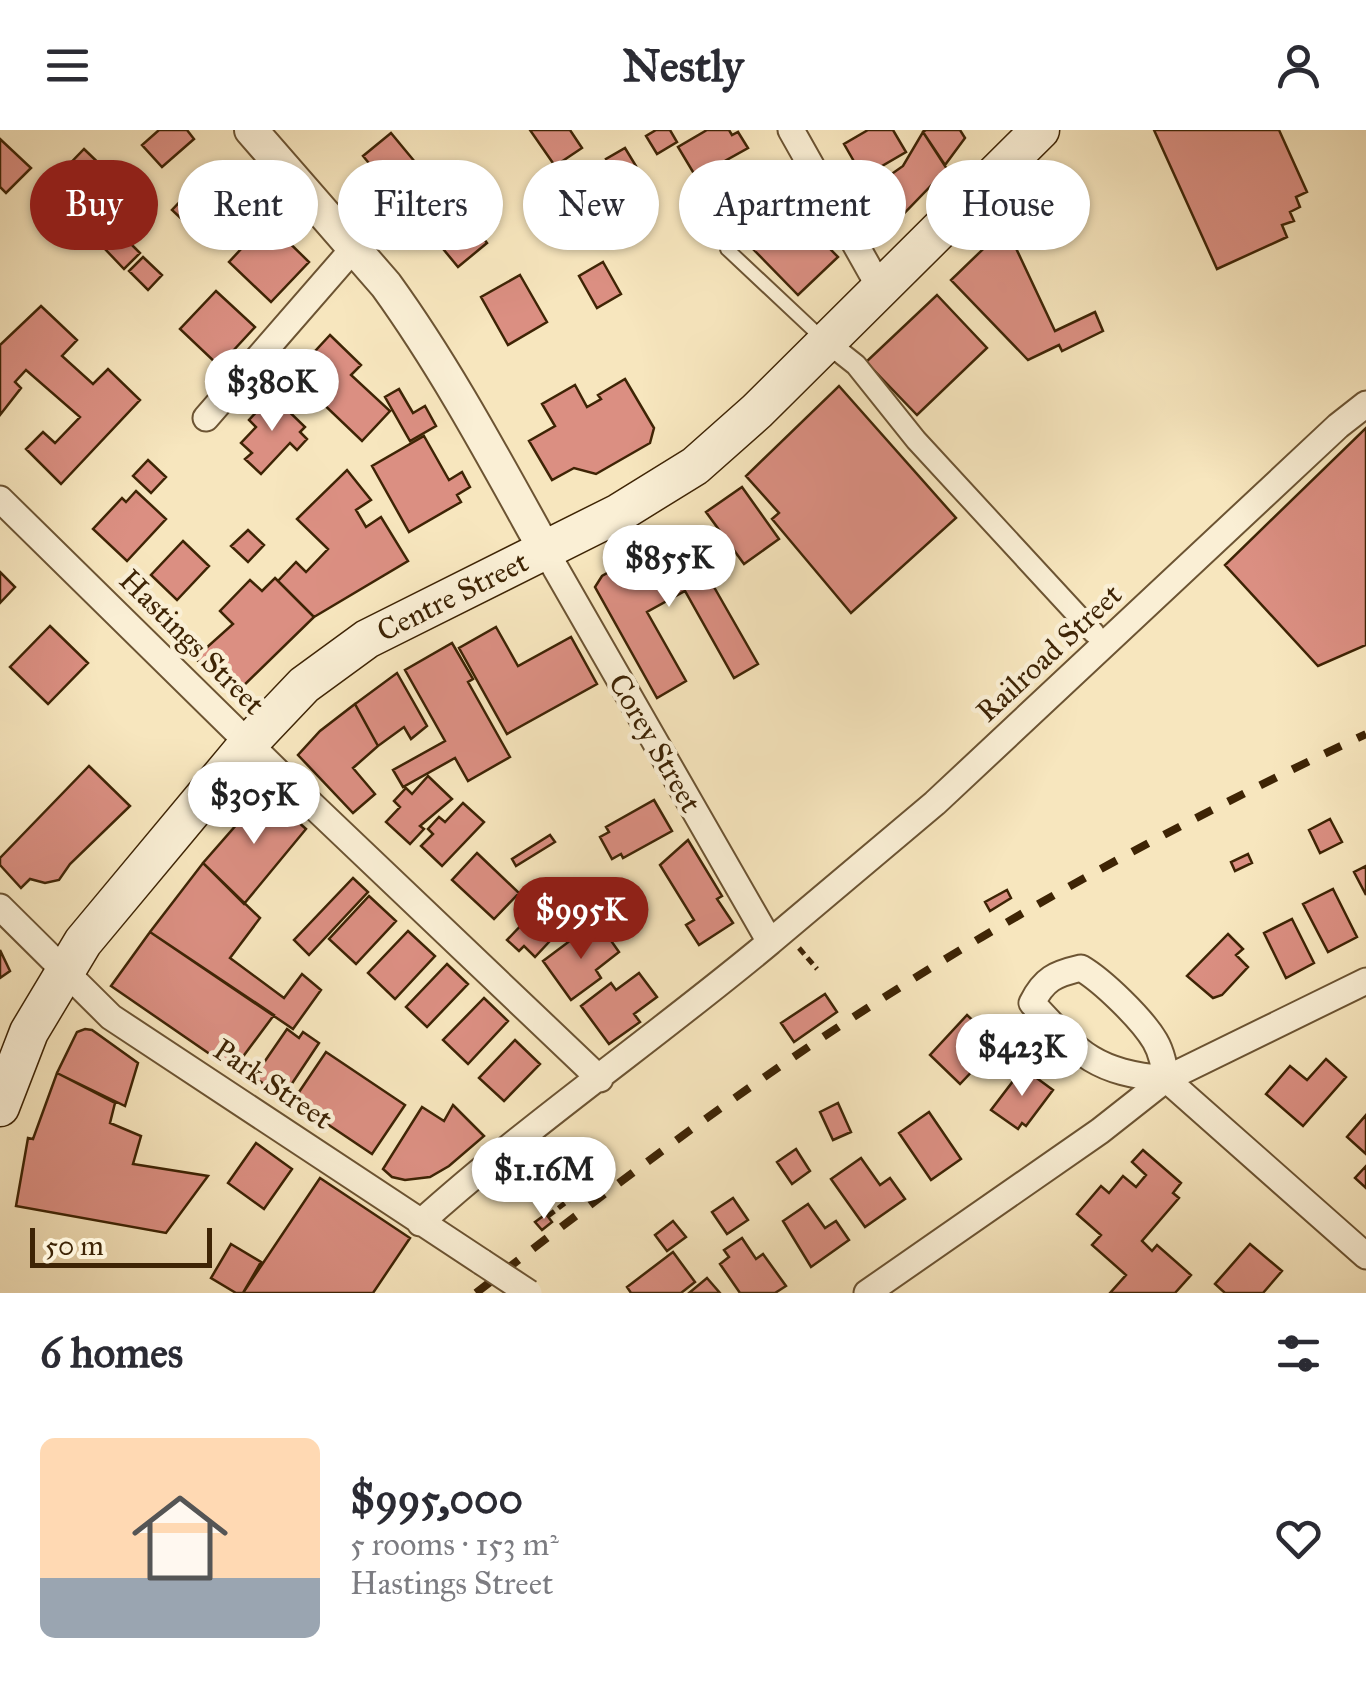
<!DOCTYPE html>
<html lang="en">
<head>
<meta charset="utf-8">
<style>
	:root { --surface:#fff; --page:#f2f2f3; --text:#2b2b33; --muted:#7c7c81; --line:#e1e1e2; --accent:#8f2418 }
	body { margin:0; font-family:"IM FELL Great Primer",serif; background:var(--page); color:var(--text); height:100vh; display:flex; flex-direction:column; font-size:38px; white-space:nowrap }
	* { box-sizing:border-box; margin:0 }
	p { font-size:32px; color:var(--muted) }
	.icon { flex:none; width:55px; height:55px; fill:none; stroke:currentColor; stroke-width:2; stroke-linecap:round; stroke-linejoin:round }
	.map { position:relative; height:1163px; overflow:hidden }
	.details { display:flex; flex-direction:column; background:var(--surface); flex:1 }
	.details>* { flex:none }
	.hud { position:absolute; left:30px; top:30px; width:1308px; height:90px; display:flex; gap:20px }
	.scale { position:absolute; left:30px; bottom:25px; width:182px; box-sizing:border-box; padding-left:10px; border:5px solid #3e2405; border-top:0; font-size:28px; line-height:35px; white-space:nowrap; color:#3e2405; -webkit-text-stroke:8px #faefd5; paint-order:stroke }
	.price { position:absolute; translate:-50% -85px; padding:0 22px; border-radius:35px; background:#fff; color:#222; font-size:32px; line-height:65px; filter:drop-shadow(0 2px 5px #0008) }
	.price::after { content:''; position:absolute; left:50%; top:60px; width:30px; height:22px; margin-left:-15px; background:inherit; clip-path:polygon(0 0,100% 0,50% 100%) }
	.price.selected { background:var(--accent); color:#fff }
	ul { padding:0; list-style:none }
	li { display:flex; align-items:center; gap:30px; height:250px; padding:0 40px }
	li+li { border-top:2px solid var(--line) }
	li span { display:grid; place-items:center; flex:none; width:280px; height:200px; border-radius:15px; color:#555 }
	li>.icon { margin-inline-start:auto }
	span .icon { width:120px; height:120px; fill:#fffc; stroke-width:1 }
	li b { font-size:42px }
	h2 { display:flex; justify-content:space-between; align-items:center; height:120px; padding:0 40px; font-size:42px }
	.pill { padding:0 35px; border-radius:45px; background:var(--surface); box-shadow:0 2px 8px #0004; font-size:35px; line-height:90px }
	.pill.selected { background:var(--accent); color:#fff }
	header { display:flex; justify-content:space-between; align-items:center; height:130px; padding:0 40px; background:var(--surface); font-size:45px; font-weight:700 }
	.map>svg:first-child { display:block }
</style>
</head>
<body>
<header><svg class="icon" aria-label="menu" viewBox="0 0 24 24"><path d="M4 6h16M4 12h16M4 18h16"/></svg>Nestly<svg class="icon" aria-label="person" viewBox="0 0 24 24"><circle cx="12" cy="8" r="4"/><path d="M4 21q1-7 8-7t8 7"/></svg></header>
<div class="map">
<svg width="1366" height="1163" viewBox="0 0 1366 1163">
	<rect width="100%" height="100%" fill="#f7e6be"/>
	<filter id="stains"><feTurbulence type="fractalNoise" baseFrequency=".002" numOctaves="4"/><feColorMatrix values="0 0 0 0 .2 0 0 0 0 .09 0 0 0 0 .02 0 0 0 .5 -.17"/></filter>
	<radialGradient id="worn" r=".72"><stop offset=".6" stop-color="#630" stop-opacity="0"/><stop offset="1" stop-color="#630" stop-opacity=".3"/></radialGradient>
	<path fill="#db8f82" stroke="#3e2405" stroke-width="2.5" d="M159 0H187L194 9 162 37 142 15Z
		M530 0H570L582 18 555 36Z
		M656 0H670L677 12 657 24 646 6Z
		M707 0H729L732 5 738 2 748 18 696 47 678 17Z
		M868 0H893L906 22 863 47 844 14Z
		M926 0H960L965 8 945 35 923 2Z
		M1154 0H1279L1307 62 1296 67 1300 77 1290 82 1294 91 1282 95 1287 107 1217 139Z
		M923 2 947 39 889 99H878L859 67 903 36Z
		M391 3 420 38 392 61 363 26Z
		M0 9 31 38 6 63 0 57Z
		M625 18 636 36 617 47 606 29Z
		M84 19 109 43 82 71 57 47Z
		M601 32 613 52 592 65 580 44Z
		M212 38 247 71 207 113 172 80Z
		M476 65 498 91 481 105 487 113 458 137 425 97 458 69 463 75Z
		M584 68 589 78 573 88 567 78Z
		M794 82 838 127 798 165 754 120Z
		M267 91 309 132 271 172 229 132Z
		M1006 97 1055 201 1095 182 1103 201 1062 221 1059 215 1028 230 951 150Z
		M121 104 140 123 124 139 105 119Z
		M143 127 162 145 148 160 129 141Z
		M603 132 621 164 597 178 579 146Z
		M520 145 547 192 508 215 481 167Z
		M216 161 255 197 219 236 180 199Z
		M937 165 987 218 917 285 866 232Z
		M41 176 77 210 62 226 93 254 108 239 140 270 61 354 26 319 43 302 55 313 80 287 26 240 15 252 21 258 0 285V215Z
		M330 205 361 235 351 245 390 281 362 311 293 245Z
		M625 249 654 298 650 313 596 344 574 338 552 350 529 311 555 296 542 274 575 255 587 277 601 269 598 265Z
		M839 256 956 388 851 483 772 389 779 383 746 346Z
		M399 259 413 283 425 276 436 296 410 311 385 267Z
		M272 265 305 297 300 302 307 309 297 320 290 313 261 344 245 329 252 323 241 313 256 297 249 290Z
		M1366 298V515L1318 536 1225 435Z
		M424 306 449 350 462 342 470 357 457 365 461 372 409 402 372 336Z
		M148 330 166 347 151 363 133 346Z
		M347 340 371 370 356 380 366 397 381 387 408 431 314 487 278 451 296 432 306 442 328 419 297 389Z
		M742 357 779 409 744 434 706 382Z
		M136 361 166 389 127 431 93 399 122 368 126 372Z
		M248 400 264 415 248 432 231 416Z
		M682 401 758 534 734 548 685 461 647 482 686 551 657 568 595 457 602 446Z
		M183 411 209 436 177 470 151 445Z
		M0 442 15 457 0 473Z
		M275 448 314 487 234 565 195 528 233 494 220 481 250 450 262 461Z
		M50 496 88 533 48 574 10 537Z
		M496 497 518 536 571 507 597 554 507 604 459 518Z
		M452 513 473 549 468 552 510 627 468 651 455 628 403 657 393 640 445 611 405 540Z
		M397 543 427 596 411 609 404 597 378 616 355 574Z
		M355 574 378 616 353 638 375 664 353 683 298 625 320 601Z
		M89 636 130 676 70 734 59 750 45 753 30 749 21 758 0 735V728Z
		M428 646 452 669 420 696 424 699 410 714 386 692 400 677 394 671 406 658 412 664Z
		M265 662 306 699 244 774 203 733Z
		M654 670 672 701 623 728 621 724 612 729 600 707 609 702 606 697Z
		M463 673 484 692 442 736 421 716 433 704 428 699 439 687 445 692Z
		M1330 689 1342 712 1320 723 1309 700Z
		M550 705 555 712 516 736 512 729Z
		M688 710 722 766 717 769 733 793 699 815 686 795 694 790 660 735Z
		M477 723 519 763 494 789 452 750Z
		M1248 724 1252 733 1235 741 1231 732Z
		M203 733 260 788 230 828 284 868 302 844 321 860 293 899 150 802Z
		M1366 736V765L1354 742Z
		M353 748 368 762 309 825 294 810Z
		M1333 759 1357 807 1328 822 1303 774Z
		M1007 760 1011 768 990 781 985 772Z
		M369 766 396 791 356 834 329 809Z
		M547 768 558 778 563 772 575 784 535 827 524 816 519 821 507 810Z
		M1292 789 1314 833 1286 848 1264 803Z
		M600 795 619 822 596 840 601 848 571 870 543 831 571 810 574 815Z
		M408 801 435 826 395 869 368 843Z
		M150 802 274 885 233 940 111 856Z
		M1228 804 1243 819 1236 825 1248 837 1222 865 1213 868 1187 846Z
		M0 820 10 841 0 848Z
		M447 834 468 854 427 897 406 877Z
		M639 843 657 867 634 884 640 892 609 914 581 876 611 853 616 860Z
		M825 864 837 882 794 912 781 893Z
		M484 868 508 891 468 934 443 910Z
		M967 885 998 914 960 954 930 925Z
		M85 899 92 900 138 933 125 976 57 943 77 902Z
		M287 899 299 908 303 902 319 913 283 967 254 947Z
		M515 910 540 934 504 971 479 948Z
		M326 922 405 975 372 1024 293 971Z
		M1326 929 1346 947 1303 996 1266 964 1290 936 1307 950Z
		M1023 938 1053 960 1026 996 1022 993 1018 999 991 980Z
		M57 943 115 973 110 993 141 1006 133 1034 208 1046 166 1103 16 1076 28 1008 33 1009Z
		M838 973 851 1002 833 1010 820 982Z
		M453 975 484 1006 449 1036 430 1047 405 1050 392 1047 383 1039 422 977 444 991Z
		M929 982 961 1029 931 1050 899 1003Z
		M1366 985V1024L1347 1007Z
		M256 1013 292 1039 264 1079 228 1053Z
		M796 1019 810 1041 792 1054 777 1032Z
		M1143 1020 1181 1053 1173 1063 1179 1068 1142 1111 1152 1121 1157 1115 1191 1145 1175 1163H1110L1126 1145 1092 1115 1101 1105 1077 1084 1101 1056 1109 1063 1123 1046 1136 1057 1146 1045 1132 1032Z
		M861 1028 880 1055 890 1048 905 1069 865 1097 831 1049Z
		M1366 1036V1058L1355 1048Z
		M320 1048 410 1108 373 1163H243Z
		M733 1068 748 1090 727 1104 712 1082Z
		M808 1074 825 1098 836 1091 849 1110 811 1137 783 1091Z
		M546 1084 552 1092 542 1100 535 1092Z
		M673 1091 686 1107 667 1121 655 1105Z
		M742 1108 756 1129 763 1124 786 1156 775 1163H740L720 1134 729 1127 724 1120Z
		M231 1114 261 1132 243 1163H236L211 1148Z
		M1250 1114 1282 1141 1263 1163H1225L1215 1154Z
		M673 1122 695 1152 681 1163H631L627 1157Z
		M707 1148 720 1163H689Z"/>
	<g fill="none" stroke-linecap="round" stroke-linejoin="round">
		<g stroke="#6c5433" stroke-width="16">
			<path id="service" d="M821 54 727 119 824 210"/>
		</g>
		<g stroke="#6c5433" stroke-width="24">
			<path id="pedestrian" d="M827 212 856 235 916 310 1094 503"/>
		</g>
		<g stroke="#6c5433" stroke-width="29">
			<path id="minor" d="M791 0 880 158
				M206 288 353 119
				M0 369 287 651 600 949
				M0 777 111 887 482 1132
				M770 812 935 673 1338 296 1366 274
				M1166 949C1164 936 1162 923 1155 911 1142 889 1103 851 1081 838 1055 844 1044 849 1032 873 1080 925 1094 942 1166 949L1366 1126
				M420 1093C531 993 655 908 770 812L545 420
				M867 1163 1100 1001 1166 949 1366 851"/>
		</g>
		<g stroke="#6c5433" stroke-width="36">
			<path id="tertiary" d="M251 0 386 155C446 238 495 330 545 420"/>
		</g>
		<g stroke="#3e2405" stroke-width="41">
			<g id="secondary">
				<path id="s1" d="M0 977 29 902 83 812 248 614 304 555 367 509 619 383 695 336 757 281 1040 0"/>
			</g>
		</g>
		<path stroke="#3e2405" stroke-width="5" stroke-dasharray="8 5" stroke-linecap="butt" d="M799 818 817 839
			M548 1086 594 1051"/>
		<use href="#service" stroke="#faefd5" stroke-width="12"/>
		<use href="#pedestrian" stroke="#faefd5" stroke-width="20"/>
		<use href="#minor" stroke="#faefd5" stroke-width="25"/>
		<use href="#tertiary" stroke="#faefd5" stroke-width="32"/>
		<use href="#secondary" stroke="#faefd5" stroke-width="38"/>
		<path stroke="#3e2405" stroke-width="8" stroke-dasharray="18 18" stroke-linecap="butt" d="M476 1163C597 1069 720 974 849 890 1014 782 1188 688 1366 604"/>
		<g stroke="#6c5433" stroke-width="29" stroke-linecap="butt">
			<path id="minor-bridge" d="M482 1132 529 1163"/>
		</g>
		<use href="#minor-bridge" stroke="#faefd5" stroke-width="25"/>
	</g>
	<g text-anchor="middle" stroke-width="9" stroke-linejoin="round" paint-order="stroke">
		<g font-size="30" fill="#3e2405" stroke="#faefd5">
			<text dy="10" stroke="none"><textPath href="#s1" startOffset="698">Centre Street</textPath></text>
			<text transform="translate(192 512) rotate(45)" y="10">Hastings Street</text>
			<text transform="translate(1049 523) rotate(-43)" y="10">Railroad Street</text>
			<text transform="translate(655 613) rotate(60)" y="10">Corey Street</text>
			<text transform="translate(273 954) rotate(34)" y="10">Park Street</text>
		</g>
	</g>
	<rect width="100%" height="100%" filter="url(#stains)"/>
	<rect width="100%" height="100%" fill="url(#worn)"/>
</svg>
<div class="scale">50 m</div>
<b class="price" style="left:272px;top:304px">$380K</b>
<b class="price" style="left:669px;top:480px">$855K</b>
<b class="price" style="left:254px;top:717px">$305K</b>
<b class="price selected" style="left:581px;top:832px">$995K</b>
<b class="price" style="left:1022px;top:969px">$423K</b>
<b class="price" style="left:544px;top:1092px">$1.16M</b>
<div class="hud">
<a class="pill selected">Buy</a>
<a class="pill">Rent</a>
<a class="pill">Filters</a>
<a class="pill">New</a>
<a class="pill">Apartment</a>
<a class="pill">House</a>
</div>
</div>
<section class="details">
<h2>6 homes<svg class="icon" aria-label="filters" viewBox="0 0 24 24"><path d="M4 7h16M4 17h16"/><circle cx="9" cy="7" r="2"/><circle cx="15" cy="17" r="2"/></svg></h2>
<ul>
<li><span style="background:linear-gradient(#ffd9b3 70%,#9aa5b1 0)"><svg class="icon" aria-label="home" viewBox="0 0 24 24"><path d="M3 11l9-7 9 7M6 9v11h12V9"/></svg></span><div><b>$995,000</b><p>5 rooms · 153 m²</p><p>Hastings Street</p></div><svg class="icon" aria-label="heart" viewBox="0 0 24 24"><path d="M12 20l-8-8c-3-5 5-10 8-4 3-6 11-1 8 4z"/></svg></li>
</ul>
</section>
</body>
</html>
